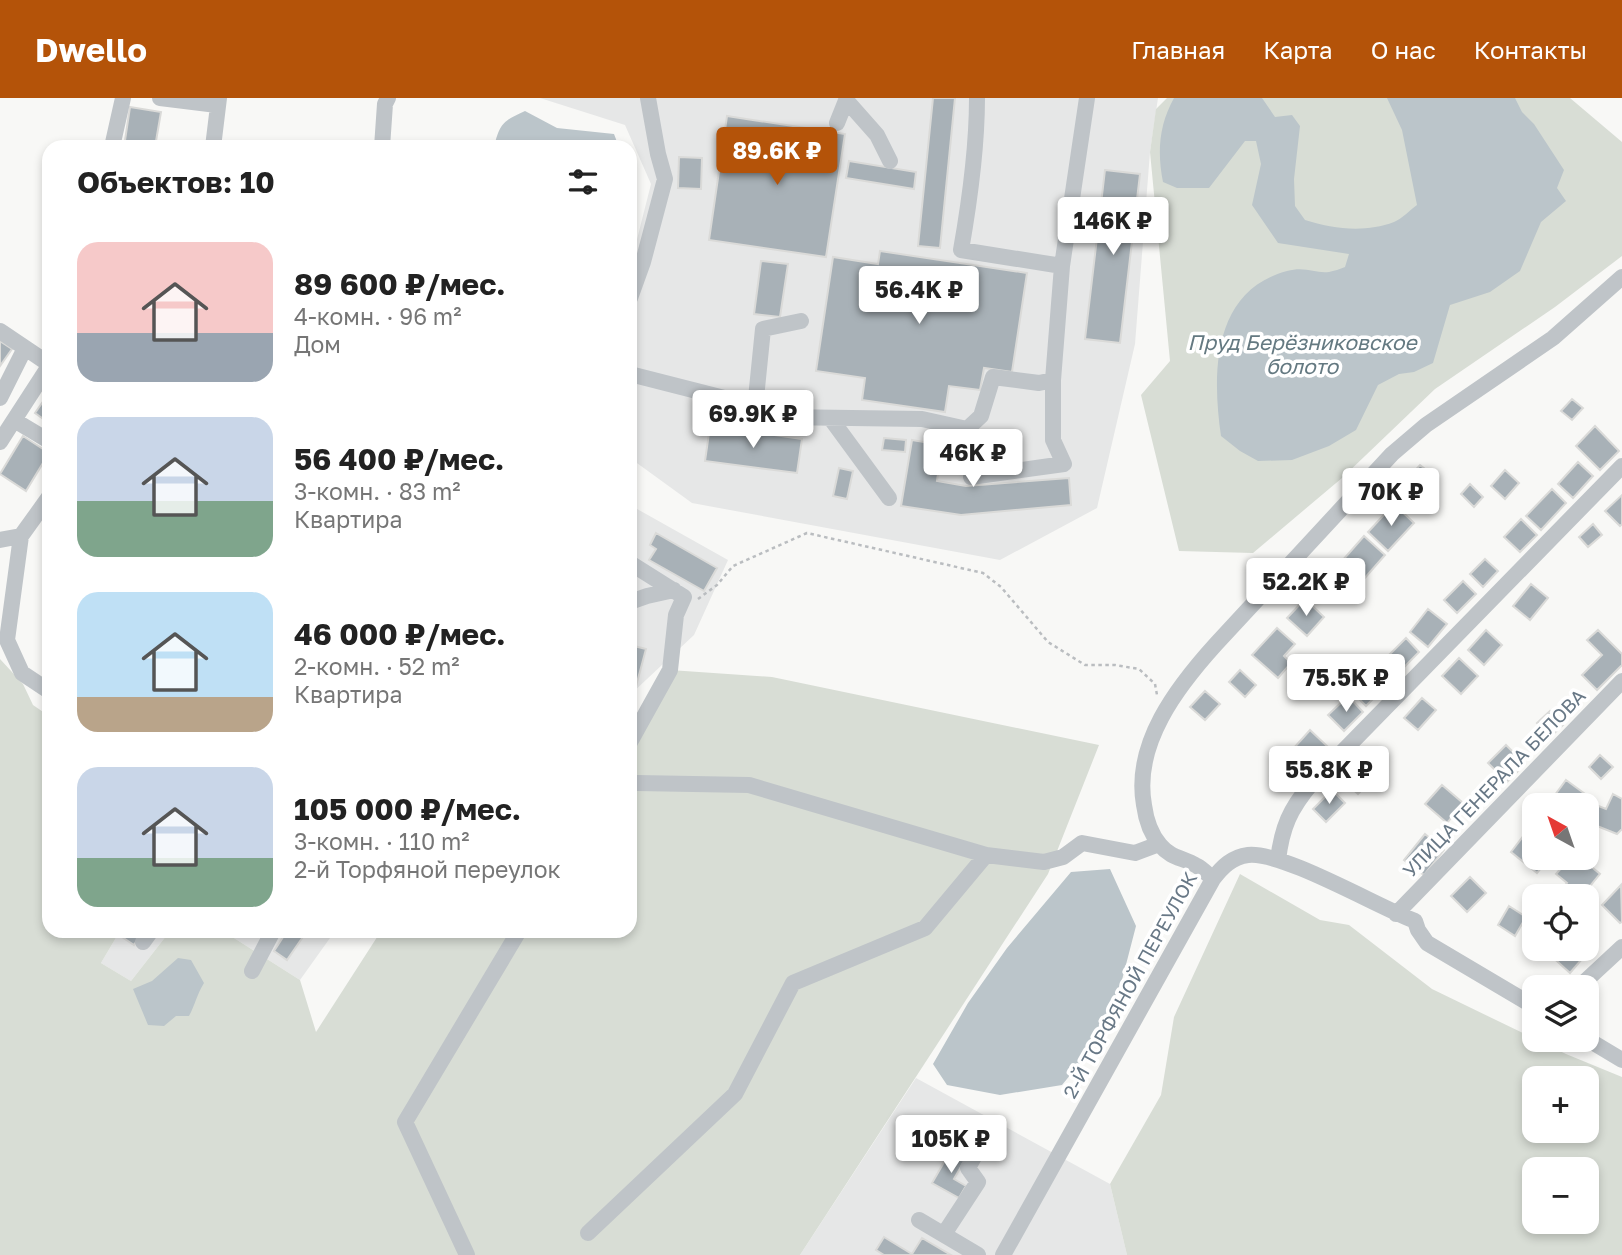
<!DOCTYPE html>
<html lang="ru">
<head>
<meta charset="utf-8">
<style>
	:root { --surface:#fff; --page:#f6f6f6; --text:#222; --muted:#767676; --accent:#b45309 }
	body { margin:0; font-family:"Golos Text",sans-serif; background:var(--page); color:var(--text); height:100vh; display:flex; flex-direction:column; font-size:26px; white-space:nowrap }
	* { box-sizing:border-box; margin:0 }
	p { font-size:23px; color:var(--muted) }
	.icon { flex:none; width:38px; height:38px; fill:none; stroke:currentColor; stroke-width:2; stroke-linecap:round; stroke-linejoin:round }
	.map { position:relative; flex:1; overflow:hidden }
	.sheet { position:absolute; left:42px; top:42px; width:595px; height:798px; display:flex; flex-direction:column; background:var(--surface); border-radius:21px; box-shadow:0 4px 10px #0003 }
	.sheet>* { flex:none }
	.needle { width:46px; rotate:320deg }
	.controls { position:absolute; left:1522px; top:695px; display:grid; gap:14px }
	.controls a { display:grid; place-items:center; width:77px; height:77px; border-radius:14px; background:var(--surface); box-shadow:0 4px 10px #0003; font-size:35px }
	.price { position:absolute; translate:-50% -60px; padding:0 16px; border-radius:7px; background:#fff; color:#222; font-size:23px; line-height:46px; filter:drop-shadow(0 2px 4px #0008) }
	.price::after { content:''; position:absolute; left:50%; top:42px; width:21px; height:16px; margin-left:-10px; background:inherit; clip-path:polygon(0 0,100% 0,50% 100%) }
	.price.active { background:var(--accent); color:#fff }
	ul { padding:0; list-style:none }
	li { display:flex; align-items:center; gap:21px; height:175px; padding:0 35px }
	li span { display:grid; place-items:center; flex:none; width:196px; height:140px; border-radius:21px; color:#555 }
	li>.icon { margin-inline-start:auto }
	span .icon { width:84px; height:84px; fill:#fffc; stroke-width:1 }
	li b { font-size:30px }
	h2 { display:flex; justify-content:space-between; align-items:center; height:84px; padding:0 35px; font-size:30px }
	header { display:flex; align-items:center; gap:42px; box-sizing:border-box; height:98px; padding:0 35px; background:var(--accent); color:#fff }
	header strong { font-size:33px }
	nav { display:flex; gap:38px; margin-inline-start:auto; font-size:24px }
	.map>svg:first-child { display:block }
</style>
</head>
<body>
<header>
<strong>Dwello</strong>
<nav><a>Главная</a><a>Карта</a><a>О нас</a><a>Контакты</a></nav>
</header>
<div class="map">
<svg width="1622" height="1157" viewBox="0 0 1622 1157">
	<rect width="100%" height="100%" fill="#f8f8f6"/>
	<path fill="#e6e7e7" d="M540 0H1158L1150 54 1135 246 1097 410 1000 462 692 405 630 360V169L651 86 625 27Z
		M630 407 728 462 694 537 631 596Z
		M120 833H170L131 883 101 865Z
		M223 833H335L300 882Z
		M916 980 1110 1086 1127 1157H800Z"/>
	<path fill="#d8ddd5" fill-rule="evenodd" d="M1167 0H1570L1622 44V158L1555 209 1435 291 1342 380 1253 455 1179 453 1141 297 1170 263 1150 54 1156 11Z
		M0 561 23 586 33 607 49 618V833H120L101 865 131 883 170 833H223L300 882 316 934 381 833H630V621H633L670 572 772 579 1099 647 1048 776 800 1157H0Z
		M1240 776 1320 822 1349 827 1432 891 1566 956 1622 979V1157H1127L1110 1086 1161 997 1174 919ZM1535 980H1587V1032H1535ZM1535 1071H1587V1124H1535Z"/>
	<path fill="#bbc5ca" d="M1174 0H1262L1275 19 1292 17 1300 28 1294 81 1295 108 1305 122C1333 131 1365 135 1394 124 1402 121 1410 112 1417 107L1402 32 1387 0H1515L1522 14 1534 26 1564 72 1557 90 1566 103 1541 124 1520 173 1490 194 1450 207 1433 265 1414 274 1399 276 1378 287 1356 332 1329 348 1292 362 1258 363 1240 353 1221 338C1212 276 1212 193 1287 173 1306 168 1316 176 1329 174 1334 173 1340 171 1345 169L1349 156 1278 145 1252 107 1261 66 1256 43H1245L1209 90H1177L1163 84C1157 54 1159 27 1174 0Z
		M525 13 557 30 614 36 619 49H494C500 25 503 23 525 13Z
		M1110 771 1136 828 1122 882 1094 948 1062 987 1000 997 947 987 933 966 968 905 1007 850 1071 774Z
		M178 860 191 862 204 885C197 896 195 907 189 918H176L164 928 148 927 133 891 152 883Z"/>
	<path fill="#a8b1b7" stroke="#dadad8" stroke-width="2" d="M933 0H955L940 150 918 148Z
		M130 9 161 14 155 49H124Z
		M727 18 845 36 826 159 709 142Z
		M679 59 702 60 701 91 678 90Z
		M849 63 916 74 914 91 846 80Z
		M1105 72 1140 76 1120 245 1085 241Z
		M880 153 1027 175 1012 274 984 270 980 292 949 288 945 314 862 302 865 280 816 273 833 159 878 166Z
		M761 163 788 166 780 219 754 216Z
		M0 243 12 251 0 268Z
		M49 295V325L35 315Z
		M1572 301 1583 310 1572 322 1561 313Z
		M710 328 802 341 797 375 705 363Z
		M1595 328 1619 353 1600 372 1576 348Z
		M23 338 49 355 26 393 0 376Z
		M884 340 906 342 905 354 882 352Z
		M912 342 942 347 937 383 966 388 1069 380 1071 407 961 417 901 408Z
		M1578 364 1593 378 1573 400 1558 386Z
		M1420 367 1435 379 1425 391 1410 378Z
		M839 370 853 373 847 401 833 398Z
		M1505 372 1519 385 1505 401 1491 388Z
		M1470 386 1483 399 1474 409 1461 396Z
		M1552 391 1566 405 1541 432 1526 418Z
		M1622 397V426L1620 428 1605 413Z
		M1394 406 1414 425 1388 453 1368 434Z
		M1521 421 1537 437 1520 454 1504 439Z
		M1593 426 1602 437 1588 449 1579 439Z
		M656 435 717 470 704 493 649 462 656 451 650 447Z
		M1364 438 1385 457 1363 482 1342 463Z
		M1485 461 1498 473 1483 489 1470 476Z
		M1312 481 1325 491 1318 500 1305 490Z
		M1463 483 1476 496 1457 515 1444 502Z
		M1531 486 1548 500 1530 522 1513 508Z
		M1305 501 1324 519 1307 538 1287 520Z
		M1428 511 1447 526 1428 549 1410 534Z
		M1277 530 1295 546 1284 558 1291 565 1278 580 1252 557Z
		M1486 532 1502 547 1484 567 1468 552Z
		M1598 532 1622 556V567L1597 592 1582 577 1602 557 1587 542Z
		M1406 540 1419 554 1366 608 1352 594Z
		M630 547 646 551 635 592 630 591Z
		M1459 560 1478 578 1461 596 1442 578Z
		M1240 572 1256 587 1245 599 1229 584Z
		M1205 593 1220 606 1205 622 1190 609Z
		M1348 598 1363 614 1344 633 1328 617Z
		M1422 600 1436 612 1418 632 1404 620Z
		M1550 613 1563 627 1550 639 1537 625Z
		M1310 632 1327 648 1310 666 1293 651Z
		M1506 647 1525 666 1507 684 1488 665Z
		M1290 657 1304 671 1285 692 1270 678Z
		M1600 657 1613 669 1601 681 1589 669Z
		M1363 661 1378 674 1358 696 1343 682Z
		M1566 682 1596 704 1587 716V707H1561L1552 701Z
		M1442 687 1463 705 1447 725 1425 706Z
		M1332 692 1345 705 1326 724 1313 711Z
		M1613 696 1622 701V731L1617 736 1587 724 1596 707 1606 711Z
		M1531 728 1535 730V760H1549L1537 775 1511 754Z
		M1425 736 1444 752 1424 777 1404 762Z
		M1570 760H1581L1600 776 1582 798H1556L1567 785 1556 776Z
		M1470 779 1486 795 1467 814 1451 798Z
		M1621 787 1622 824 1620 825 1602 807Z
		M1509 808 1526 819 1515 838 1498 827Z
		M122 833H143L134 847 119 837Z
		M287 833H307L287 862 274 853Z
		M1552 850H1570L1582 861 1570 875 1548 855Z
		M951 1052 966 1060 954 1081 966 1088 959 1100 932 1085Z
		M884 1139 912 1156 922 1140 951 1157H884L876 1152Z"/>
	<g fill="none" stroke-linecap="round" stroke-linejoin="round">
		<path stroke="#babdc0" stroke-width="2.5" stroke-dasharray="3.5 3.5" stroke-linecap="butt" d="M698 501 717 487 733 468 807 435 983 475 1001 489 1048 544 1085 567H1115L1139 571 1155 586 1157 597"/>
		<path stroke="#bfc4c8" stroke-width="16" d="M160 0 217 7
			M977 0C977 52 970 101 961 152L1062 168 1087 0
			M846 2 877 37 890 63
			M837 25 847 0
			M112 49 123 0
			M213 49 219 0
			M382 49 385 6 388 0
			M630 200 643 164 665 81 658 56 648 0
			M0 233 49 266
			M49 268 14 322 49 343
			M630 276 732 302 781 319 922 321 967 331
			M1053 282V342L1064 366 971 379 982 342 967 331 981 318 993 279 1039 285 1053 282 1062 168
			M0 300 25 250
			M755 310 763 231 801 223
			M831 321 889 400
			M0 344 14 322
			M49 399 21 438 7 542 22 575 49 593
			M0 442 21 438
			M630 465 684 499 676 517 670 572 630 644
			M630 504 647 498 674 492
			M637 685 749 687 986 757 1044 764 1063 759 1082 745 1135 755 1159 746
			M1278 762C1282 729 1290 711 1311 686L1622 368
			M1213 781C1208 777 1203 771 1197 768 1182 759 1172 761 1160 747 1150 735 1146 722 1144 707 1133 646 1177 589 1216 546L1392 356 1426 327 1553 240 1622 179
			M1396 816 1622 583
			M143 844 151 833
			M252 873 273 833
			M1579 889 1622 849
			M1587 941 1622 962
			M919 1122 978 1157
			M588 1135 735 996 793 885 925 830 986 757
			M944 1136 978 1084 968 1070 974 1059 953 1047
			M467 1157 405 1024 519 833
			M1003 1157 1213 781C1222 769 1232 759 1248 757 1282 753 1378 809 1415 823L1418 832 1427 845 1535 909"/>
	</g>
	<g text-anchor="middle" stroke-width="7" stroke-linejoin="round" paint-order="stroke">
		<g font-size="19" fill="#687886" stroke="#fff">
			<text transform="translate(1494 685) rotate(-46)" y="7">УЛИЦА ГЕНЕРАЛА БЕЛОВА</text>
			<text transform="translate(1130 887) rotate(-61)" y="7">2-Й ТОРФЯНОЙ ПЕРЕУЛОК</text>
		</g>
		<g font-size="21" font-style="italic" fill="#647981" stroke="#fff">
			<text x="1302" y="252">Пруд Берёзниковское<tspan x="1302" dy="24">болото</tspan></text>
		</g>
	</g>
</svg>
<div class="controls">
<a><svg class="needle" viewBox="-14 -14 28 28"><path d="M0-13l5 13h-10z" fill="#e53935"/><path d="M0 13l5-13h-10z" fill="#767676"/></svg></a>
<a><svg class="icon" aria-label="locate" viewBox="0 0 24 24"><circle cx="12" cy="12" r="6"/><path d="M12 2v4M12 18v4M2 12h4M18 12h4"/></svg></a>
<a><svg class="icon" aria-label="layers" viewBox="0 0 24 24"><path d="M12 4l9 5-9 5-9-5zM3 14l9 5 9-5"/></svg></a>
<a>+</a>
<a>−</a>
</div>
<b class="price active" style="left:777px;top:89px">89.6K ₽</b>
<b class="price" style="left:1113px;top:159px">146K ₽</b>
<b class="price" style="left:919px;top:228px">56.4K ₽</b>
<b class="price" style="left:753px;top:352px">69.9K ₽</b>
<b class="price" style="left:973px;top:391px">46K ₽</b>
<b class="price" style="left:1391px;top:430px">70K ₽</b>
<b class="price" style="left:1306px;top:520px">52.2K ₽</b>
<b class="price" style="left:1346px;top:616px">75.5K ₽</b>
<b class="price" style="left:1329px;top:708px">55.8K ₽</b>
<b class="price" style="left:951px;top:1077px">105K ₽</b>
<section class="sheet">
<h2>Объектов: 10<svg class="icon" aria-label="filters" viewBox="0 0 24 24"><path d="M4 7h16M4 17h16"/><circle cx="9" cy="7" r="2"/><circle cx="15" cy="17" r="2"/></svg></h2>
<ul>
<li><span style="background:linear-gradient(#f6c9c9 65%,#9aa5b1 0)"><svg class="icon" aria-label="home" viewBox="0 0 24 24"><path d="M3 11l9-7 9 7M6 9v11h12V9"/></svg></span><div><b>89 600 ₽/мес.</b><p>4-комн. · 96 m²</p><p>Дом</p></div></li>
<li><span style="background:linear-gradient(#c9d6e8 60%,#7fa58c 0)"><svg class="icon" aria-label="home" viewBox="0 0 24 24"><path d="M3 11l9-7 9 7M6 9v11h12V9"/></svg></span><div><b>56 400 ₽/мес.</b><p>3-комн. · 83 m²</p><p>Квартира</p></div></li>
<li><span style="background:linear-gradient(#bfe0f5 75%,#b9a48a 0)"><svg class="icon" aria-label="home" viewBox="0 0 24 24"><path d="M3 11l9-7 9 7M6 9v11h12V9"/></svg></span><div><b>46 000 ₽/мес.</b><p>2-комн. · 52 m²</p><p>Квартира</p></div></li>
<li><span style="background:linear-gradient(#c9d6e8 65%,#7fa58c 0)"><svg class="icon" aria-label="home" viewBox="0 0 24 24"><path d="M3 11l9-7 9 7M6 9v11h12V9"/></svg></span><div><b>105 000 ₽/мес.</b><p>3-комн. · 110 m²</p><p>2-й Торфяной переулок</p></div></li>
</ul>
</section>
</div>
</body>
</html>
